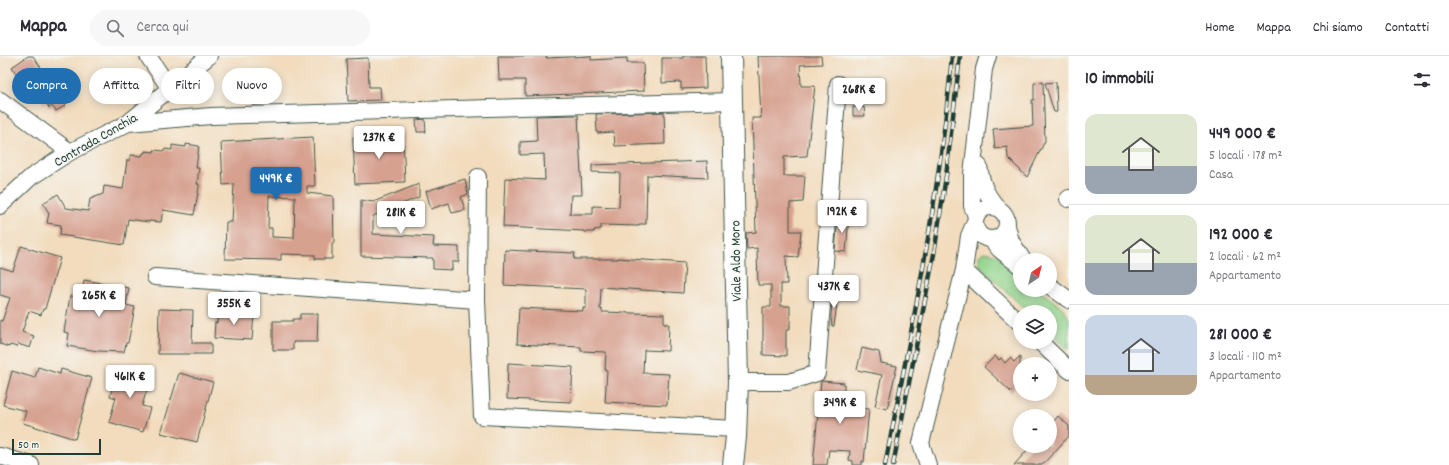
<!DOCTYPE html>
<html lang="it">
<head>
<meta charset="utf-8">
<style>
	:root { --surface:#fff; --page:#f7f7f7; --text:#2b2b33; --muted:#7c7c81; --line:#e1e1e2; --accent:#1f6fb2 }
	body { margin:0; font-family:Dekko,sans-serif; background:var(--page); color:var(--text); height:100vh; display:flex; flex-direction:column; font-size:15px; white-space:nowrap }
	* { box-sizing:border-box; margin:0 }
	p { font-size:13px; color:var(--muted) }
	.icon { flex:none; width:22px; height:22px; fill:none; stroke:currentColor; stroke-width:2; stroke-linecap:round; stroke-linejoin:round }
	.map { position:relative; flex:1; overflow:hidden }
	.panel { display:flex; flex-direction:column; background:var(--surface); width:380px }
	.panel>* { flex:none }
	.hud { position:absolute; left:12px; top:12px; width:380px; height:36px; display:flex; gap:8px }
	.needle { width:26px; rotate:35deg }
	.buttons { position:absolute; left:1013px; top:197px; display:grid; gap:8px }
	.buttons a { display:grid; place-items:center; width:44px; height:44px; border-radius:50%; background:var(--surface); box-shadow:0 2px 10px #0003; font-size:20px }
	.scale { position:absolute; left:12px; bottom:10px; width:89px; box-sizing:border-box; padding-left:4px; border:2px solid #1f3d34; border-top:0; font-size:11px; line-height:14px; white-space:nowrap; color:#1f3d34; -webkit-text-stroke:3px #f6f6f2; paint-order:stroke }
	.price { position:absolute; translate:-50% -34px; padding:0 9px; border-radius:4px; background:#fff; color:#222; font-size:13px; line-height:26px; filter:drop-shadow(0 1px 2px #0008) }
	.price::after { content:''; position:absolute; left:50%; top:24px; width:12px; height:9px; margin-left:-6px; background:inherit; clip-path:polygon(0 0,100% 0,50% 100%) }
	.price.active { background:var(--accent); color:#fff }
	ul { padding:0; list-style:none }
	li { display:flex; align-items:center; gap:12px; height:100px; padding:0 16px }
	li+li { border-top:1px solid var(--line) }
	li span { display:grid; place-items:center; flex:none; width:112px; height:80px; border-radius:12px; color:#555 }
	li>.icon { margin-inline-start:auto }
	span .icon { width:48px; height:48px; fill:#fffc; stroke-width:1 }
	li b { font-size:17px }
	h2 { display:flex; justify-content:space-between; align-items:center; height:48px; padding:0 16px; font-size:17px }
	.chip { padding:0 14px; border-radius:18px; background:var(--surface); box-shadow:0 2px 10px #0003; font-size:14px; line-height:36px }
	.chip.active { background:var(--accent); color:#fff }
	header { display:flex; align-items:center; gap:24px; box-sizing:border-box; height:56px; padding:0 20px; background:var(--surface); border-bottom:1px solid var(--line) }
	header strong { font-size:19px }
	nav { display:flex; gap:22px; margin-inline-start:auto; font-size:14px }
	.search { width:280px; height:36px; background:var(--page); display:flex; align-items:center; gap:10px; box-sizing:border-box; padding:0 14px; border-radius:22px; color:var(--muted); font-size:15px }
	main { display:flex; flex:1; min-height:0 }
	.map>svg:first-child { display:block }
</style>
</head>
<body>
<header>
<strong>Mappa</strong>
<div class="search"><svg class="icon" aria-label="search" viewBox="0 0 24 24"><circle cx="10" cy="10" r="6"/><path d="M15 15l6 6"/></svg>Cerca qui</div>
<nav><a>Home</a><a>Mappa</a><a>Chi siamo</a><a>Contatti</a></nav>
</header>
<main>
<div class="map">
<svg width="1069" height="409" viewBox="0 0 1069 409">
	<rect width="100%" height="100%" fill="#f6f6f2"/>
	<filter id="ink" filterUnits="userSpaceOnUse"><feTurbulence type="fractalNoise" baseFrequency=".025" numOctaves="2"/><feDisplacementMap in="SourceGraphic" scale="8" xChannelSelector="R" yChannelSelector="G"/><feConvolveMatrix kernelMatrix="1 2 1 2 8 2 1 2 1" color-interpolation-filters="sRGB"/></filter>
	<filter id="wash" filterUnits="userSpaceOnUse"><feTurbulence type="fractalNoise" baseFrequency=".012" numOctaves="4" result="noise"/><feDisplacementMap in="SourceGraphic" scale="16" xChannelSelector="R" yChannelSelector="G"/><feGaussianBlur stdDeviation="0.9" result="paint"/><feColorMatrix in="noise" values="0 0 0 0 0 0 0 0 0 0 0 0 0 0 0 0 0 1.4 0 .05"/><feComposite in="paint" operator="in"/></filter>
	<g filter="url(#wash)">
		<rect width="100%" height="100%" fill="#f2dcbd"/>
		<path fill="#93d48c" stroke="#598860" d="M986 196 999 199 1002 206 1020 221V234H1038L1062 251 1069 262V294L1050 276V256H1028L981 211 979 208V200L982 197Z"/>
		<g id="blocks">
			<path fill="#d7a190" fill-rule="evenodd" d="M28 0H33L66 49 56 55 52 50 49 52 46 46 44 48 35 35 30 38 12 11Z
				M498 0H547L546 2 591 0V4L627 2V7H643L644 35 525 40V24H499Z
				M683 0H705L706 32 681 33V26L662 27V2H683Z
				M758 0H821L822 8 800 9 801 30H815L807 100 784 101V120H805L803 146 790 147V175H801L798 201 786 200 787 228H781V250H790V274H786V300L763 299V251H771V229H758L757 194V192L747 193 746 177 756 176 752 62H761Z
				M368 2 369 31H380L381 44 348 45 346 3Z
				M1043 26 1045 85 1027 121 1008 102 1007 91 995 93 993 73 1033 70 1032 44H1034V27Z
				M1056 26 1057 56H1054L1045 27Z
				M264 38V48L252 49 251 39Z
				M853 51H864L865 60H853Z
				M664 56 665 88 615 90 614 76 597 77 596 58Z
				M578 59 582 139H571L570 158H593V150L619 151 620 117 592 116V109L707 105 708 122 647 119 646 168H639V170L601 169V173L594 174V176H584V175L503 171 505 122 545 124 544 98 520 99V86L537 85 536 60Z
				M425 63 426 76H417L416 64Z
				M403 79 405 126 355 128 353 81Z
				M313 81 315 130H307V137L333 140 334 187H332V203H315V199L281 198V204L225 203 226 166H232L234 128 223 129 221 86ZM269 140 295 141 294 182 272 181V172H268Z
				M186 88 199 90 196 112H199L197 128H199V131L194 159 163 154 161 166 149 165V166L128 163 124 189 60 179 61 169 47 167 49 157 43 147 58 138 66 152 88 155 90 143 103 138 104 130 123 133 127 104H130L131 99 142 100 143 97H145V95L154 96V94L164 95 165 93 172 94V89L186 91Z
				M465 123 468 138 461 141 465 154 452 157 449 147 431 153 426 135Z
				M419 128V141L373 160V178L434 181 433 190 459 191V206H452V214L433 213V202L361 200V144L373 146Z
				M838 160 849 161 846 196 835 195Z
				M21 190 60 202 45 253H43L41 259 29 255 22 276 34 280 30 292 18 288 17 291 10 289 9 291 0 288V264L2 265 10 242 0 239V211L13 215Z
				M505 194 575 197 574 203H618V202L685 207 683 237 601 231 600 253H602V256L664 258V268H669L668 295 644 294 643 317 669 318 667 349 605 346 607 314H605L606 296 581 295V291L517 288 519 252 583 255V252H586V233L504 229Z
				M84 224 129 232 126 249 135 251 128 287H126L124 296 98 295 67 290 69 277 64 276 70 240 77 241 79 231H83Z
				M832 239 838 240 834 270H832L831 261Z
				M159 253 193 254 192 287H211V298H158Z
				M218 255 254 258 252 284 214 282 215 266 217 267Z
				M300 258H318L317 286H293V294H273V265H293V263H300Z
				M862 292 879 296 881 307 897 310 887 353 875 350 882 319 857 314Z
				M995 300 999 304 1001 302 1005 307 1010 302 1014 306 1020 300V327L1011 336 984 311Z
				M508 307 573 311 571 346 507 343Z
				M38 311 60 318 61 313 92 322 75 383 23 367 26 355 3 349 12 315 35 322Z
				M118 311 151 320 142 350 150 352 143 376 109 366 116 342 110 340Z
				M179 317 213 326 197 386 161 377Z
				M821 325 844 327V337L858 339 857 352 869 353 864 406 862 405V409H853V405L849 404 850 395 829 394 827 409H813Z
				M1058 360 1069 370V380L1042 409H1014L1031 390H1050V370Z"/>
		</g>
	</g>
	<g filter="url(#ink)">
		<use href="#blocks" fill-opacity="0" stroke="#3f5549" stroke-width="1"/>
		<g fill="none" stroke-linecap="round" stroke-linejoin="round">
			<g stroke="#3f5549" stroke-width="18">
				<path id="minor" d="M148 0 170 33
					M0 44 70 96
					M128 67 211 60 732 45
					M979 110C982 129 986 140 1000 154
					M478 121 477 244 482 360 736 373
					M1068 143 1069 142
					M0 150 31 121 70 96 128 67 209 0
					M975 167a16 16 0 1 1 32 0a16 16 0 1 1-32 0Z
					M976 160 972 150V118L984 13 988 0
					M1007 170 1011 185 1023 204
					M991 183 999 193 1020 210
					M964 214 1020 267
					M155 221 477 244
					M1050 230 1069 244
					M1040 286 1069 314
					M738 326H789L817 317 838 28
					M0 400 31 409
					M928 409 921 387 964 214 969 180 975 166"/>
			</g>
			<g stroke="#3f5549" stroke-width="22">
				<path id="major" d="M731 0 738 326 736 381 733 409"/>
			</g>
			<use href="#minor" stroke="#fff" stroke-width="16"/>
			<use href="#major" stroke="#fff" stroke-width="20"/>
			<g stroke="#1f3d34" stroke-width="4.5">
				<path id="rail" d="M885 409C912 273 940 138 952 0
					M893 409 934 198 946 120 960 0"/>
			</g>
			<use href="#rail" stroke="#f6f6f2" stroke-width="3" stroke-dasharray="9" stroke-linecap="butt"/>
		</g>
	</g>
	<g text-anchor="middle" stroke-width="3" stroke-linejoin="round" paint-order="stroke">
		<g font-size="14" fill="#1f3d34" stroke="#f6f6f2">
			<text transform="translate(95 83) rotate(-30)" y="5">Contrada Conchia</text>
			<text transform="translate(735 205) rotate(-91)" y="5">Viale Aldo Moro</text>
		</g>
	</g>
</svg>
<div class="buttons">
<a><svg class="needle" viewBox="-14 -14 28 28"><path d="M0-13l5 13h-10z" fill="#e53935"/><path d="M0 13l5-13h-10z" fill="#7c7c81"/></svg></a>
<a><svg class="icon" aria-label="layers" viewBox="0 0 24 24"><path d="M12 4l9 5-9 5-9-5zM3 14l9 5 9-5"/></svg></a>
<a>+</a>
<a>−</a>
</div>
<div class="scale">50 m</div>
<b class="price" style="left:859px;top:56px">268K €</b>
<b class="price" style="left:379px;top:104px">237K €</b>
<b class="price active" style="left:276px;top:145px">449K €</b>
<b class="price" style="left:842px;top:178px">192K €</b>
<b class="price" style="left:401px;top:179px">281K €</b>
<b class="price" style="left:834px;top:253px">437K €</b>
<b class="price" style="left:99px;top:262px">265K €</b>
<b class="price" style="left:234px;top:270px">355K €</b>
<b class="price" style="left:130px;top:343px">461K €</b>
<b class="price" style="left:840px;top:369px">349K €</b>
<div class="hud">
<a class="chip active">Compra</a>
<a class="chip">Affitta</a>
<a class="chip">Filtri</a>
<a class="chip">Nuovo</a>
</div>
</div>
<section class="panel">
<h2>10 immobili<svg class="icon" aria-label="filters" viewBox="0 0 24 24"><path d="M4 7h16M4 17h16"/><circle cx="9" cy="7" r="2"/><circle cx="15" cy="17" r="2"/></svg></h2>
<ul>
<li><span style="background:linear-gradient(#dfe7d0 65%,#9aa5b1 0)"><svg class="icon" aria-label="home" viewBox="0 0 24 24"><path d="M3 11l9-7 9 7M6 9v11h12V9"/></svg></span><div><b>449 000 €</b><p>5 locali · 178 m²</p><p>Casa</p></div></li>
<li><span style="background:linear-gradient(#dfe7d0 60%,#9aa5b1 0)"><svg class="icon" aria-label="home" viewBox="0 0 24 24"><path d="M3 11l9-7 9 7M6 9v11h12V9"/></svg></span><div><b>192 000 €</b><p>2 locali · 62 m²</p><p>Appartamento</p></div></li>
<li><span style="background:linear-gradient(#c9d6e8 75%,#b9a48a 0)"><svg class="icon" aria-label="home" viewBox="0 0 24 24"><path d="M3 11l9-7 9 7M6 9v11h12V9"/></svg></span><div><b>281 000 €</b><p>3 locali · 110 m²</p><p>Appartamento</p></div></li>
</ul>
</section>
</main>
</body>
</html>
